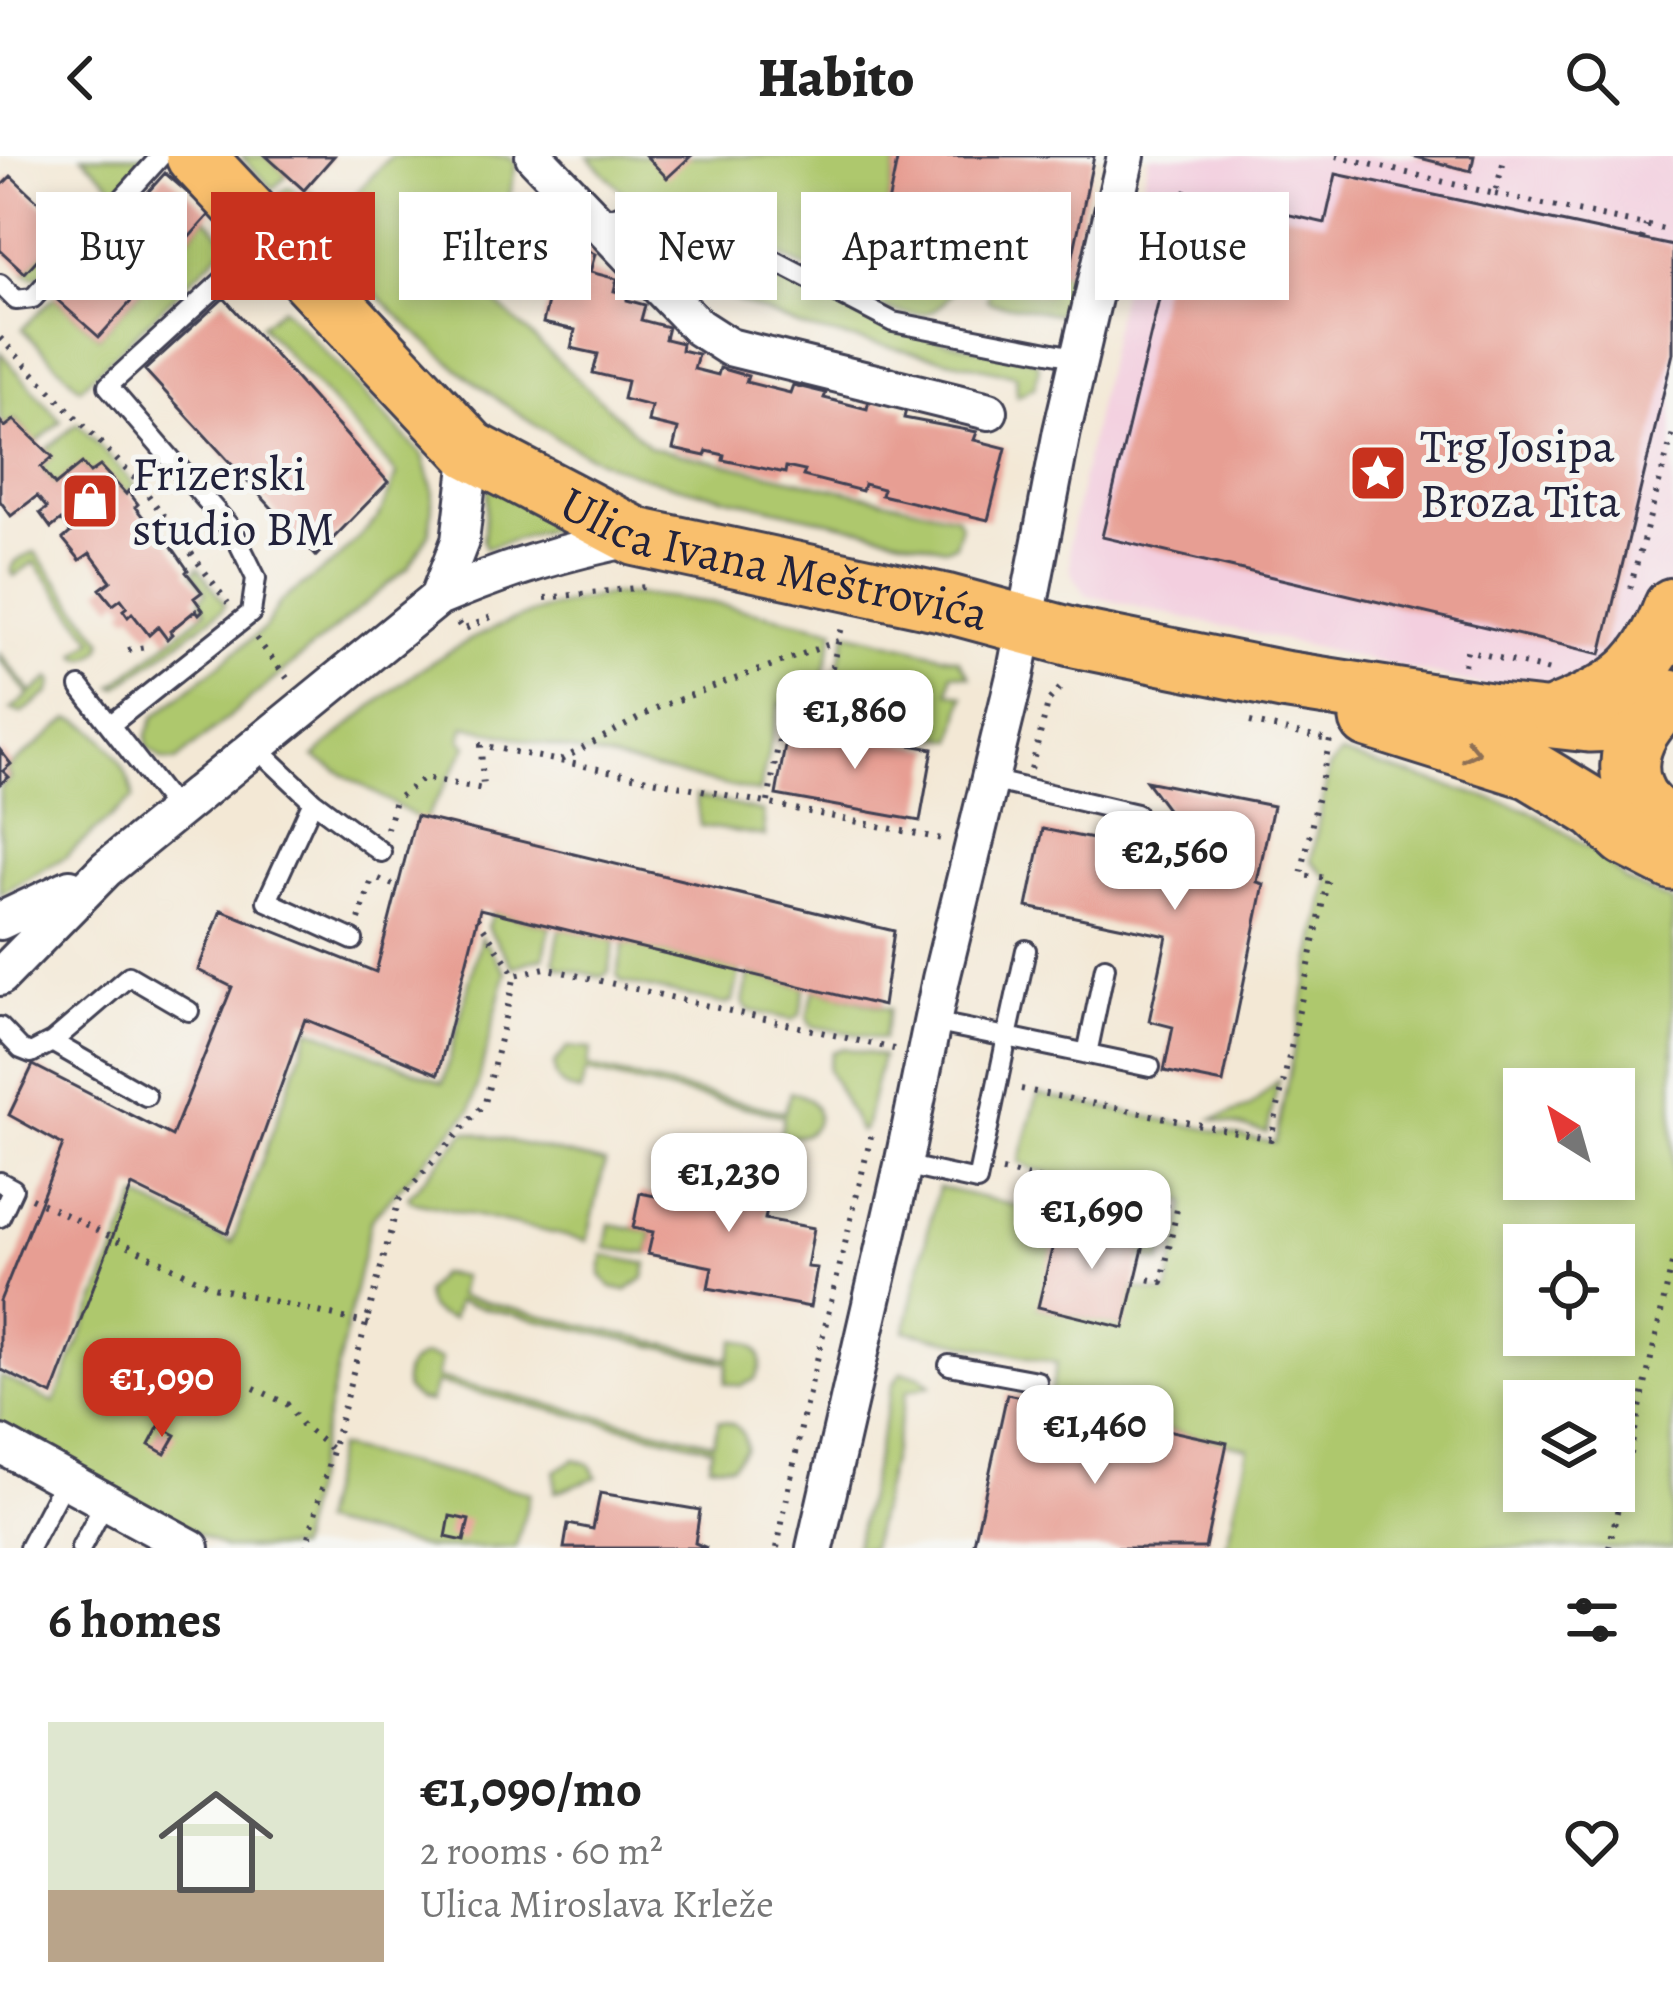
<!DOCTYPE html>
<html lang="en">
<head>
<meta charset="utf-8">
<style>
	:root { --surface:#fff; --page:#f6f6f6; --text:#222; --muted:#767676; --line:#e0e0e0; --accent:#c8321e }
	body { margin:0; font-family:Alegreya,serif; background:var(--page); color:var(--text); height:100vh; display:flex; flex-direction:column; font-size:45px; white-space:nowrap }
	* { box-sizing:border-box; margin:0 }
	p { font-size:39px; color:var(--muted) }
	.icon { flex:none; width:66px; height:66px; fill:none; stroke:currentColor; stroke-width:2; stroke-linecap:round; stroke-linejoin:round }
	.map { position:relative; height:1392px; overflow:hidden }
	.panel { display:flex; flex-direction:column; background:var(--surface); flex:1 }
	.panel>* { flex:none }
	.guide { position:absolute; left:36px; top:36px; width:1602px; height:108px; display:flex; gap:24px }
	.needle { width:78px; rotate:323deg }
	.tools { position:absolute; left:1503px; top:912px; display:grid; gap:24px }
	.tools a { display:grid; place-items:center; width:132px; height:132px; border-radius:0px; background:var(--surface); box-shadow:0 6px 18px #0003; font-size:60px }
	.price { position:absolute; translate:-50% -102px; padding:0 27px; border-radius:24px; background:#fff; color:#222; font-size:39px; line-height:78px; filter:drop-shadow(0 3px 6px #0008) }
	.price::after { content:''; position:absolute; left:50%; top:72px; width:36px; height:27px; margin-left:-18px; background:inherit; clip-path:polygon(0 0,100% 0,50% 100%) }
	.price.selected { background:var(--accent); color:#fff }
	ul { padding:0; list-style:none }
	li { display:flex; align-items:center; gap:36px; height:300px; padding:0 48px }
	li+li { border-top:3px solid var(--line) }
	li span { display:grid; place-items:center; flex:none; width:336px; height:240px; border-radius:0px; color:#555 }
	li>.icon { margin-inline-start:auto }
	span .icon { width:144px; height:144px; fill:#fffc; stroke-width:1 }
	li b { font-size:51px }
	h2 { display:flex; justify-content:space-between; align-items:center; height:144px; padding:0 48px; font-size:51px }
	.pill { padding:0 42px; border-radius:0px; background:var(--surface); box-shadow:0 6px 18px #0003; font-size:42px; line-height:108px }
	.pill.selected { background:var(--accent); color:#fff }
	header { display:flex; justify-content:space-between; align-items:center; height:156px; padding:0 48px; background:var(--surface); font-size:54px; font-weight:800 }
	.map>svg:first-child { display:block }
</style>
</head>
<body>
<header><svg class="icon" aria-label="back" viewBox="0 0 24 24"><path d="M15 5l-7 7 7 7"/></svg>Habito<svg class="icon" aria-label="search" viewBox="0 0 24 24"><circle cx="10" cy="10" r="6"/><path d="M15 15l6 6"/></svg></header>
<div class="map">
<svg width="1673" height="1392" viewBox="0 0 1673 1392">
	<rect width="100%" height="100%" fill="#f6f6f2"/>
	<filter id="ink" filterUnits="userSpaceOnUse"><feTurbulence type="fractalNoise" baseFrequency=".00833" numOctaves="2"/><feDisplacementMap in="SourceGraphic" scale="24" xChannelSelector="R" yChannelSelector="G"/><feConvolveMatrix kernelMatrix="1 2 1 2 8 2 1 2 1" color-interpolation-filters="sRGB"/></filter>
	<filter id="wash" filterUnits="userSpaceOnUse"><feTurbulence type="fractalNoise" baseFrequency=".004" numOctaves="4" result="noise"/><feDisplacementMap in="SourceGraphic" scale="48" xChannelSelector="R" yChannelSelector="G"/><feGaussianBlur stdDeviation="2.7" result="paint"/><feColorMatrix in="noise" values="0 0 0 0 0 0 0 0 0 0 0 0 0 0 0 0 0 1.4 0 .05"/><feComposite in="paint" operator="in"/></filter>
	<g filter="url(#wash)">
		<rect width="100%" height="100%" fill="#f3e8d5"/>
		<path fill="#f3cfdf" d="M1149 0H1673V428L1642 503 1548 545 1086 439 1071 416 1069 387Z"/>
		<path fill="#aec86d" stroke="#687554" stroke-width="3" fill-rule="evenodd" d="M82 0H146L118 34Z
			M241 0H266L287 19 273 33Z
			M391 0H509L516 7 491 142 650 291 956 360 961 369 955 389 945 392C877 376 809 361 741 345 689 333 631 321 584 297 462 234 372 136 279 38L289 31 302 40 310 35 336 59Z
			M588 0H898L882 76 908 81 903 109 958 120C946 157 925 164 889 154L709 63 630 44Z
			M643 61 722 85 898 176 1036 204 1039 211 1035 230 1017 240 1016 219 803 172 718 137 690 114Z
			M206 62 228 88 80 232 22 173 54 141 99 181Z
			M64 74 74 83 42 118 33 121 25 117Z
			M1053 115 1069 118 1063 150 1057 158 990 146 987 143 991 127 1047 138Z
			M283 151 423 300 433 334 430 376 409 411 176 605 163 604 148 592 146 581 154 561 265 472 280 446 334 406 379 361 397 318 261 169Z
			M0 196 61 265 36 287 15 263 6 270 0 263Z
			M78 267 135 329 126 338 113 322 90 317 82 308 55 329 41 311 52 301 46 293Z
			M489 328 560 370 486 392 483 385Z
			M35 396 103 484C103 495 92 502 82 503L76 498 94 484 34 406 14 420 11 414 16 405Z
			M198 411 225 448 222 454 117 532 113 530 206 455 200 443 206 436 193 417Z
			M610 439C687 437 760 457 835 473L815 553 780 547 759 637 465 570 461 583 467 590 424 666 314 601C406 518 483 457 610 439Z
			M847 476 958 503 970 520 952 517 949 536 964 540 954 584 826 556Z
			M0 498 32 537 50 522 53 526 49 537 22 557 11 554 29 539 0 504Z
			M69 563C99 566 131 614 133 642L65 701 0 738V631L11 622 6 614Z
			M1341 598 1528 654 1596 696 1626 725 1673 746V1392H1226L1248 1292 1048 1247 1057 1207 905 1175 938 1031 1055 1059 1062 1034 1165 1057 1170 1064 1161 1106 1141 1101 1146 1081 1038 1151 1123 1171 1133 1132 1167 1138 1186 1046 1036 1014 1019 1006 1038 938 1275 987 1328 723 1311 704 1329 612ZM1524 933H1614V1023H1524ZM1524 1089H1614V1179H1524ZM1524 1245H1614V1335H1524Z
			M696 640 763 656 765 680 700 670Z
			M493 756 550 770 544 801 513 811 487 771Z
			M560 772 615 785 609 816 602 821 558 811 554 804Z
			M481 781 506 816 471 954 371 1063 297 1392H225L0 1274V1220L54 1247 138 1041 232 1087 310 872 443 927Z
			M624 787 740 815 733 845 724 848 622 826 617 819Z
			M749 818 805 831 800 859 793 864 748 854 743 847Z
			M814 833 890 853 883 883 811 870 807 862Z
			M568 891 591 893 587 911 785 956 790 936C832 943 823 990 780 979L784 960 586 916 580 936C563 933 554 926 554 908Z
			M844 892 882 900 865 972 860 976 828 913 832 896Z
			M1279 924 1267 977 1213 963 1250 951Z
			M466 975 605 1007 587 1085 411 1045 408 1041Z
			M610 1068 652 1076 648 1098 606 1092Z
			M603 1099 647 1108 644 1122 626 1135 611 1131 601 1119Z
			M439 1118 462 1120 458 1140 729 1203 735 1184C758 1186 769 1204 754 1224L740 1230 725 1227 728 1207 457 1146 452 1163C436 1161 425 1154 425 1136Z
			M426 1200 441 1203 437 1222 713 1287 719 1265C736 1266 745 1274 746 1292L732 1309 709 1308 712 1292 436 1227 430 1246 418 1244 406 1234C401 1217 408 1204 426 1200Z
			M902 1216 921 1220 931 1229 907 1235 871 1392H855L893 1228Z
			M337 1291 530 1337 516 1392H427L319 1367Z
			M575 1303 589 1308 597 1321 555 1336V1315Z"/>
		<g id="blocks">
			<path fill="#e79e93" d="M266 0H334L304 34Z
				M646 0H691L667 22Z
				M898 0H1094L1069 118 1053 115 1047 139 902 109 908 81 882 76Z
				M1412 0H1474L1471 15Z
				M165 17 211 57 99 181 54 141Z
				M1336 18 1673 90V197L1601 498 1102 381 1185 35 1325 67Z
				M11 20 66 72 25 117 0 94V31Z
				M538 65 569 73 566 85 595 98 590 116 617 123 614 135 627 138V144L645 149 641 164 668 171 665 183 682 187 681 194 698 198 694 213 718 219 720 212 748 220 746 226 790 237 793 229 826 237 824 242 867 253 869 244 906 253 904 262 977 276 974 284 1006 292 988 364 881 339 883 333 864 328 862 335 803 320 805 315 786 311 785 317 723 304 724 299 707 295 705 300 673 293 678 273 648 266 651 250 623 243 627 225 593 217 598 198 571 192 575 174 543 167 548 146 520 140Z
				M224 142 388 326 316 400 145 214Z
				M14 264 53 301 41 311 55 329 82 307 90 317 100 310 126 338 128 335 138 348 135 351 161 384 165 381 188 414 186 416 202 436 194 442 203 454 199 458 196 454 170 475 172 478 167 483 158 471 149 479 132 457 128 461 123 454 127 451 121 443 113 449 100 433 111 425 90 397 80 404 63 383 71 376 61 364 51 372 40 357 47 352 37 340 11 360 0 345V265L5 271Z
				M789 568 933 593 920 665 776 639Z
				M0 594 11 608 3 615 9 621 0 628Z
				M1146 625 1273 650 1257 726 1264 728 1223 927 1164 915 1173 871 1149 865 1167 780 1027 751 1043 673 1171 699 1168 713 1204 720 1207 707Z
				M416 660 894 775 883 850 480 753 438 918 305 863 228 1077 132 1030 52 1239 0 1213V1145L63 989 9 959 33 909 172 980 232 831 198 814 221 754 376 816Z
				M672 1007 772 1026 765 1063 814 1072 807 1111 817 1112 810 1151 708 1132 712 1111 648 1098 653 1076 633 1072 640 1037 665 1042Z
				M1060 1060 1146 1080 1124 1172 1038 1151Z
				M1007 1238 1066 1251 1060 1279 1147 1297 1153 1271 1227 1287 1205 1392H973Z
				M159 1270 176 1279 165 1298 149 1289Z
				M600 1337 700 1354 695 1387 707 1392H564L568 1368 593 1373Z
				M450 1360 469 1364 464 1385 446 1381Z"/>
		</g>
	</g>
	<g filter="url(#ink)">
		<use href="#blocks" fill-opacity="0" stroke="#414052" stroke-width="3"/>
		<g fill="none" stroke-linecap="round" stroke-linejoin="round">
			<g stroke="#414052" stroke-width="24">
				<path id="service" d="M596 65 637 54H657L756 95 893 166 1079 202
					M0 128 16 144 33 142 161 0
					M80 531 176 654
					M110 569 251 457 256 422 233 375 108 230 266 85
					M255 590 313 645 381 696
					M990 624 1136 658
					M313 645 267 745 353 784
					M1026 794 1007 881 1150 911
					M0 871 21 893 31 897 52 886
					M1087 898 1105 811
					M146 940 52 886 129 820 189 855
					M903 1009 977 1025 1007 881 932 866
					M0 1026 13 1033 0 1061
					M949 1209 1037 1225
					M29 1392 65 1323
					M81 1392 106 1345"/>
			</g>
			<g stroke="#414052" stroke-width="42">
				<path id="minor" d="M534 0 698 171 729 191 989 255
					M438 442C506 413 565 395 637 381
					M0 765 70 732
					M0 821 106 713 438 442 460 385 471 294
					M0 1288 191 1392
					M815 1392 903 1009 941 823 1015 520 1062 275 1126 0"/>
			</g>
			<g stroke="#414052" stroke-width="63">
				<g id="primary">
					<path id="s1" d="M195 0 471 294 637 381 945 447 1075 482 1283 524 1489 556 1589 567 1615 566 1649 558"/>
					<path d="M1669 543C1620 580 1612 641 1673 671"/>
					<path d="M1560 558C1622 533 1649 514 1673 451"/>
					<path d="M1369 563 1531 614 1597 654 1626 681 1673 705"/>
				</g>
			</g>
			<path stroke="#414052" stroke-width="6" stroke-dasharray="3 9" stroke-linecap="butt" d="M1336 0 1495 38 1505 0
				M1495 38 1673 75
				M1642 83 1646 69
				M0 182 140 328 228 447
				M1630 432 1673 277
				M545 442 645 431
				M458 467 463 474 493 460
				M256 482 287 522
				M128 494 151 490
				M1464 509 1467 494 1550 515
				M1250 566 1331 585
				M561 604 659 551 838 485
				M1031 613 1049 544 1065 527
				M768 646 784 556 819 563 842 471
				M387 673 395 644 424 622 483 633 481 589 942 683
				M379 723 398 731
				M477 762 515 819
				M359 764 373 720
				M1021 933 1271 983 1328 722 1301 719 1330 584
				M1002 1015 1177 1053 1162 1126 1142 1122
				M31 1042 213 1131 369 1168
				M254 1232 287 1248 302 1269 330 1292
				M306 1392 399 1044 485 947 515 819 545 812 894 893
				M777 1392 803 1262 871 980
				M1609 1392 1673 1103"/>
			<use href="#service" stroke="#fff" stroke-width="18"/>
			<use href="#minor" stroke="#fff" stroke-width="36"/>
			<use href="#primary" stroke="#f9bf6d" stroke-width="57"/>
		</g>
		<defs><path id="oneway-chevron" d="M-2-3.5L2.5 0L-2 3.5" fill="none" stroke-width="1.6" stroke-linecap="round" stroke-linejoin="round" transform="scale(3)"/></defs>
		<use stroke="#8e7054" href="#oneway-chevron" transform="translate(1471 595) rotate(13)"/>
	</g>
	<defs>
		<g id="sight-square" transform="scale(3)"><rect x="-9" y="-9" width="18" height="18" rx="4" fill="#c8321e" stroke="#f6f6f2"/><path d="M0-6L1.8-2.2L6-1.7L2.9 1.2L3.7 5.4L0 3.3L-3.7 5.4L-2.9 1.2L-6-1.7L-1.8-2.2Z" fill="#fff"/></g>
		<g id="shop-square" transform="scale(3)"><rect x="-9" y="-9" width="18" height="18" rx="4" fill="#c8321e" stroke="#f6f6f2"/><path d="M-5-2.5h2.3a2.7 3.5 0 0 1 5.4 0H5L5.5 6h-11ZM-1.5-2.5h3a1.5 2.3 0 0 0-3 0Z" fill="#fff"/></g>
	</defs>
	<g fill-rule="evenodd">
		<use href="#sight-square" x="1378" y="317"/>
		<use href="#shop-square" x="90" y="345"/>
	</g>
	<g text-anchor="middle" stroke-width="10" stroke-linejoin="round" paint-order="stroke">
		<g font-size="48" fill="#22223b" stroke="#f6f6f2" text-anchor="start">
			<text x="1420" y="306">Trg Josipa<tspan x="1420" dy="55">Broza Tita</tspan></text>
			<text x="132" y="334">Frizerski<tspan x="132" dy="55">studio BM</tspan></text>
		</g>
		<g font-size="48" fill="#22223b" stroke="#f6f6f2">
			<text dy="17" stroke="none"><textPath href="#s1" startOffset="729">Ulica Ivana Meštrovića</textPath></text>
		</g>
	</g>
</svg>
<div class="tools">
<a><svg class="needle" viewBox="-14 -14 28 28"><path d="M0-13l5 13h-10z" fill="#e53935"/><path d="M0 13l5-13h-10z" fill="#767676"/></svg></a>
<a><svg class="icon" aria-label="locate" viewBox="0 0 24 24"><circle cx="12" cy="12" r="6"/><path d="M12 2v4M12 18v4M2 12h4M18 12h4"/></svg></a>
<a><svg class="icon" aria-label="layers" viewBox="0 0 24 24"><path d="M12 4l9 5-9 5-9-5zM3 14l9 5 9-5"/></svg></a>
</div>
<b class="price" style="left:855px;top:616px">€1,860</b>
<b class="price" style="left:1175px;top:757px">€2,560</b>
<b class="price" style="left:729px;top:1079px">€1,230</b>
<b class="price" style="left:1092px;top:1116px">€1,690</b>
<b class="price selected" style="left:162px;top:1284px">€1,090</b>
<b class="price" style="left:1095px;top:1331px">€1,460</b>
<div class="guide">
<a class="pill">Buy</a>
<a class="pill selected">Rent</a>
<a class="pill">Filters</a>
<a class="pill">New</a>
<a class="pill">Apartment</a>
<a class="pill">House</a>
</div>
</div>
<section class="panel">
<h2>6 homes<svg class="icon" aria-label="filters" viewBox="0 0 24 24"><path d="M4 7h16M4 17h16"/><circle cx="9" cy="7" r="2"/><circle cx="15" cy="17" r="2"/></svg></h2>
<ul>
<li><span style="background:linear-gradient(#dfe7d0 70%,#b9a48a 0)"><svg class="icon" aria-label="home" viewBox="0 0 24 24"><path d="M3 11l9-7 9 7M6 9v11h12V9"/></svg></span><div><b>€1,090/mo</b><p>2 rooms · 60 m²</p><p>Ulica Miroslava Krleže</p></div><svg class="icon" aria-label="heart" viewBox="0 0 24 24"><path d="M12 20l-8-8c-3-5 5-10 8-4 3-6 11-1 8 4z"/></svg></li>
</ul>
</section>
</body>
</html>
